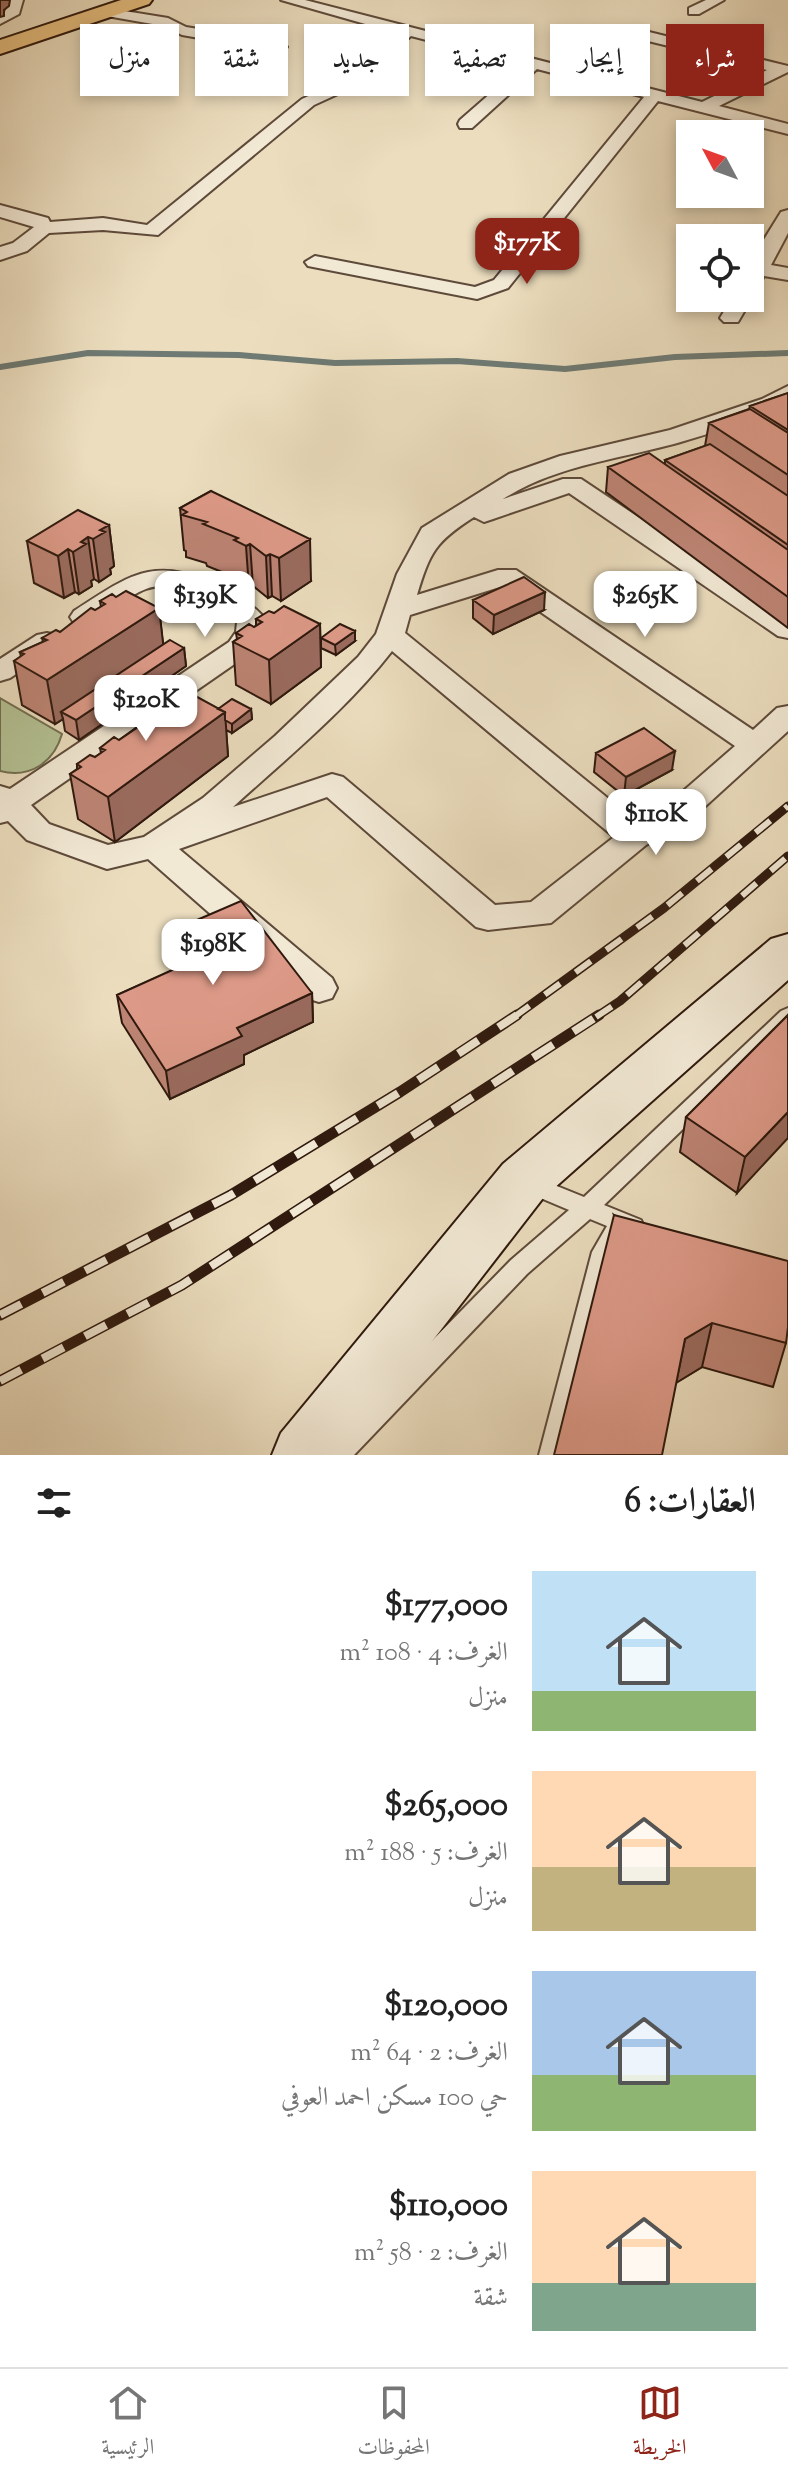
<!DOCTYPE html>
<html lang="ar">
<head>
<meta charset="utf-8">
<style>
	:root { --surface:#fff; --page:#f2f2f2; --text:#222; --muted:#767676; --line:#e0e0e0; --accent:#8f2418 }
	body { margin:0; font-family:"Sorts Mill Goudy",Amiri,serif; background:var(--page); color:var(--text); direction:rtl; height:100vh; display:flex; flex-direction:column; font-size:30px; white-space:nowrap }
	* { box-sizing:border-box; margin:0 }
	p { font-size:26px; color:var(--muted) }
	.icon { flex:none; width:44px; height:44px; fill:none; stroke:currentColor; stroke-width:2; stroke-linecap:round; stroke-linejoin:round }
	.map { position:relative; height:1455px; overflow:hidden; direction:ltr }
	.details { display:flex; flex-direction:column; background:var(--surface); flex:1 }
	.details>* { flex:none }
	.banner { position:absolute; left:24px; top:24px; width:740px; height:72px; direction:rtl; display:flex; gap:16px }
	.needle { width:52px; rotate:311deg }
	.controls { position:absolute; left:676px; top:120px; display:grid; gap:16px }
	.controls a { display:grid; place-items:center; width:88px; height:88px; border-radius:0px; background:var(--surface); box-shadow:0 4px 12px #0003; font-size:40px }
	.price { position:absolute; translate:-50% -68px; padding:0 18px; border-radius:16px; background:#fff; color:#222; font-size:26px; line-height:52px; filter:drop-shadow(0 2px 4px #0008) }
	.price::after { content:''; position:absolute; left:50%; top:48px; width:24px; height:18px; margin-left:-12px; background:inherit; clip-path:polygon(0 0,100% 0,50% 100%) }
	.price.current { background:var(--accent); color:#fff }
	ul { padding:0; list-style:none }
	li { display:flex; align-items:center; gap:24px; height:200px; padding:0 32px }
	li span { display:grid; place-items:center; flex:none; width:224px; height:160px; border-radius:0px; color:#555 }
	li>.icon { margin-inline-start:auto }
	span .icon { width:96px; height:96px; fill:#fffc; stroke-width:1 }
	li b { font-size:34px }
	h2 { display:flex; justify-content:space-between; align-items:center; height:96px; padding:0 32px; font-size:34px }
	.pill { padding:0 28px; border-radius:0px; background:var(--surface); box-shadow:0 4px 12px #0003; font-size:28px; line-height:72px }
	.pill.current { background:var(--accent); color:#fff }
	.tabs { display:flex; justify-content:space-around; align-items:center; height:112px; border-top:2px solid var(--line); background:var(--surface); font-size:22px; color:var(--muted) }
	.tabs a { display:grid; justify-items:center; gap:4px }
	.tabs .current { color:var(--accent) }
	.map>svg:first-child { display:block }
</style>
</head>
<body>
<div class="map">
<svg width="788" height="1455" viewBox="0 0 788 1455">
	<rect width="100%" height="100%" fill="#ebddbe"/>
	<filter id="stains"><feTurbulence type="fractalNoise" baseFrequency=".0025" numOctaves="4"/><feColorMatrix values="0 0 0 0 .2 0 0 0 0 .09 0 0 0 0 .02 0 0 0 .5 -.17"/></filter>
	<radialGradient id="worn" r=".72"><stop offset=".6" stop-color="#630" stop-opacity="0"/><stop offset="1" stop-color="#630" stop-opacity=".3"/></radialGradient>
	<path fill="#b4c294" stroke="#726e51" stroke-width="2" d="M0 698 62 734C54 762 30 779 0 771Z"/>
	<g fill="none" stroke-linecap="round" stroke-linejoin="round">
		<path stroke="#6e7a73" stroke-width="6" d="M0 367 88 353 239 355 335 363 457 361 565 369 675 357 788 353"/>
		<g stroke="#5e4a3a" stroke-width="4">
			<path id="lane" d="M788 1008V1028L604 1205 641 1220 644 1227 641 1234 633 1237 626 1234 613 1255 563 1455H539L592 1252 607 1226 590 1219 527 1274 354 1455H325L328 1447 511 1260 569 1210 524 1191 521 1185 524 1179 532 1176 584 1197 781 1011Z"/>
		</g>
		<g stroke="#5e4a3a" stroke-width="4">
			<path id="street" d="M9 0H23L19 14 0 24V14L5 12Z
				M281 0H305L702 102 767 70 644 40V34L649 32 788 66V72L719 106 788 124V134L658 101 508 288 477 299 308 266 305 262 315 256 475 287 494 280 644 97 537 69 472 128H460L458 124 460 120 523 65 411 36 351 88 314 105 158 235 103 230 49 233 27 251 0 260V247L13 243 34 227 0 217V205L48 218 50 222 103 218 147 225 302 99 339 82 397 33Z
				M706 0H724L699 14H689V8Z
				M106 8 168 18 186 27 279 42 287 47 279 52 182 35 164 26 101 15 99 12Z
				M788 210V233L771 265 788 268V280L764 276 757 288 750 290V262L781 212Z
				M750 295 752 298 738 322H724L720 318 732 298H750Z
				M788 386V403L778 409C747 420 716 432 684 441 623 459 558 464 503 499L563 479H581L788 617V638L778 636 569 493 493 519 484 522 474 517C435 542 430 552 417 595L498 570H516L753 730 777 708 788 706V731L688 822 646 845 551 923 488 930 476 927 327 797 179 849 332 978 337 988 332 998 319 1002 306 998 148 859 107 869 27 840 8 821 0 823V786L10 789 229 642 236 632 237 622C213 605 177 577 146 589 127 596 111 612 94 623L84 625 74 623 70 617 74 611C131 574 157 553 224 590 238 597 256 606 265 619L264 633 249 654 31 805 49 824 108 845 144 837 203 798 275 736 358 657 376 634 397 574 422 528 509 474 560 456 670 430 762 399ZM503 586 735 746 666 806 637 822 405 633 410 615ZM392 651 614 837 531 902 495 905 343 777 332 774 233 807C287 758 347 709 392 651Z
				M47 633 57 635 61 641 57 647 10 678 0 681V659L37 635Z"/>
		</g>
		<g stroke="#2f190e" stroke-width="4">
			<path id="secondary" d="M788 934V980L543 1198 344 1455H272L281 1433 503 1164 771 939Z"/>
		</g>
		<g stroke="#2f190e" stroke-width="4">
			<path id="primary" d="M121 0H152L149 4 0 54V40Z"/>
		</g>
		<use href="#lane" fill="#f2e9d5" fill-rule="evenodd"/>
		<use href="#street" fill="#f2e9d5" fill-rule="evenodd"/>
		<use href="#secondary" fill="#f2e9d5" fill-rule="evenodd"/>
		<use href="#primary" fill="#e6be7f" fill-rule="evenodd"/>
		<g stroke="#2f190e" stroke-width="9">
			<path id="rail-far1" d="M514 1017 664 908 788 806
				M596 1017 620 1001 788 856"/>
		</g>
		<g stroke="#2f190e" stroke-width="11">
			<path id="rail" d="M0 1315 231 1195 400 1092 517 1015
				M0 1381 182 1285 599 1015"/>
		</g>
		<use href="#rail-far1" stroke="#f2e9d5" stroke-width="6" stroke-dasharray="19" stroke-linecap="butt"/>
		<use href="#rail" stroke="#f2e9d5" stroke-width="8" stroke-dasharray="24" stroke-linecap="butt"/>
	</g>
	<path fill="#bd8474" stroke="#2f190e" stroke-width="2" d="M788 393V628L606 492 608 467 665 464V460L705 446 709 423 749 409 750 406Z
		M211 491 311 581 281 601 272 596 268 598 253 586 249 588 237 582V578L207 566 206 563 186 557V551L184 550 180 508Z
		M109 525 114 566 110 569 111 574 99 582 94 579 91 581 92 586 79 594 75 592 64 598 34 583 27 541Z
		M116 597 159 608 163 644 184 648 186 666 79 740 65 731 63 719 55 724 22 705 14 661 21 657 20 652 43 642 42 638 60 632 101 607 100 601Z
		M473 600 544 610 493 634 473 618Z
		M274 613 320 624 321 667 271 704 236 685 233 642 237 639 236 633 254 627 256 626V619Z
		M321 638 355 641 336 655 321 648Z
		M179 698 218 709H251L252 719 232 733 226 730 228 756 115 842 78 819 70 774 77 769V764L95 757 101 753 100 748 119 740 137 727V722L156 714 162 710 161 704Z
		M596 753 672 770 624 796 594 772Z
		M169 932 312 993 313 1022 244 1055V1064L170 1099 122 1023 117 995 178 968 173 961Z
		M788 1015 737 1193 680 1152 686 1117Z
		M614 1215 786 1343 773 1387 702 1367 677 1382Z"/>
	<path fill="#9a6b5e" stroke="#2f190e" stroke-width="2" d="M0 0H10L9 6 4 10V16L0 17Z
		M109 525 114 566 110 569 111 574 99 582 93 539 100 530Z
		M88 537 94 579 91 581 92 586 79 594 73 552 81 542Z
		M310 539 311 581 281 601 279 558Z
		M250 544 253 586 249 588 246 546Z
		M68 549 75 592 64 598 58 556Z
		M270 554 272 596 268 598 266 556Z
		M545 592 544 610 493 634 494 615Z
		M159 608 164 651 61 712 63 719 55 724 47 680Z
		M320 624 321 667 271 704 269 660Z
		M355 631V641L336 655 335 645Z
		M184 648 186 666 79 740 76 720Z
		M251 709 252 719 232 733V724Z
		M225 712 228 756 115 842 108 797Z
		M675 751 672 770 624 796 626 777Z
		M312 993 313 1022 244 1055V1064L170 1099 166 1071 237 1028Z
		M788 1112V1138L737 1193 745 1157Z
		M712 1323 702 1367 676 1383 685 1339Z"/>
	<path fill="#dc9987" stroke="#2f190e" stroke-width="2" d="M788 393V430L750 406Z
		M750 409 788 433V475L709 423Z
		M710 444 788 496V545L665 460Z
		M649 453 788 550V597L608 467Z
		M211 491 310 539 279 558 270 554 266 556 250 544 246 546 234 540 238 538 203 524 207 522 182 515 187 512 180 508Z
		M78 510 109 525 100 530 105 532 93 539 88 537 81 542 86 544 73 552 68 549 58 556 27 541Z
		M524 577 545 592 494 615 473 600Z
		M126 591 159 608 47 680 14 661 24 654 20 652 47 640 42 638 56 630 60 632 91 608 95 610 105 604 100 601 112 594 116 597Z
		M284 606 320 624 269 660 233 642 242 636 236 633 249 624 254 627 262 622 256 619 269 611 274 613Z
		M340 624 355 631 335 645 321 638Z
		M170 640 184 648 76 720 61 712Z
		M188 692 225 712 108 797 70 774 81 767 77 764 90 755 95 757 105 750 100 748 114 737 119 740 141 725 137 722 152 712 156 714 166 707 161 704 173 695 179 698Z
		M232 699 251 709 232 724 225 720V712L218 709Z
		M644 728 675 751 626 777 596 753Z
		M241 901 312 993 237 1028 242 1036 166 1071 117 995 190 962 169 932Z
		M788 1015V1112L745 1157 686 1117Z
		M614 1215 788 1261V1327L786 1343 712 1323 685 1339 662 1455H554Z"/>
	<rect width="100%" height="100%" filter="url(#stains)"/>
	<rect width="100%" height="100%" fill="url(#worn)"/>
</svg>
<div class="controls">
<a><svg class="needle" viewBox="-14 -14 28 28"><path d="M0-13l5 13h-10z" fill="#e53935"/><path d="M0 13l5-13h-10z" fill="#767676"/></svg></a>
<a><svg class="icon" aria-label="locate" viewBox="0 0 24 24"><circle cx="12" cy="12" r="6"/><path d="M12 2v4M12 18v4M2 12h4M18 12h4"/></svg></a>
</div>
<b class="price current" style="left:527px;top:286px">$177K</b>
<b class="price" style="left:205px;top:639px">$139K</b>
<b class="price" style="left:645px;top:639px">$265K</b>
<b class="price" style="left:146px;top:743px">$120K</b>
<b class="price" style="left:656px;top:857px">$110K</b>
<b class="price" style="left:213px;top:987px">$198K</b>
<div class="banner">
<a class="pill current">شراء</a>
<a class="pill">إيجار</a>
<a class="pill">تصفية</a>
<a class="pill">جديد</a>
<a class="pill">شقة</a>
<a class="pill">منزل</a>
</div>
</div>
<section class="details">
<h2>العقارات: 6<svg class="icon" aria-label="filters" viewBox="0 0 24 24"><path d="M4 7h16M4 17h16"/><circle cx="9" cy="7" r="2"/><circle cx="15" cy="17" r="2"/></svg></h2>
<ul>
<li><span style="background:linear-gradient(#bfe0f5 75%,#8fb573 0)"><svg class="icon" aria-label="home" viewBox="0 0 24 24"><path d="M3 11l9-7 9 7M6 9v11h12V9"/></svg></span><div><b>$177,000</b><p>الغرف: 4 · 108 m²</p><p>منزل</p></div></li>
<li><span style="background:linear-gradient(#ffd9b3 60%,#c2b280 0)"><svg class="icon" aria-label="home" viewBox="0 0 24 24"><path d="M3 11l9-7 9 7M6 9v11h12V9"/></svg></span><div><b>$265,000</b><p>الغرف: 5 · 188 m²</p><p>منزل</p></div></li>
<li><span style="background:linear-gradient(#a9c7e8 65%,#8fb573 0)"><svg class="icon" aria-label="home" viewBox="0 0 24 24"><path d="M3 11l9-7 9 7M6 9v11h12V9"/></svg></span><div><b>$120,000</b><p>الغرف: 2 · 64 m²</p><p>حي 100 مسكن احمد العوفي</p></div></li>
<li><span style="background:linear-gradient(#ffd9b3 70%,#7fa58c 0)"><svg class="icon" aria-label="home" viewBox="0 0 24 24"><path d="M3 11l9-7 9 7M6 9v11h12V9"/></svg></span><div><b>$110,000</b><p>الغرف: 2 · 58 m²</p><p>شقة</p></div></li>
</ul>
</section>
<nav class="tabs">
<a class="current"><svg class="icon" aria-label="map" viewBox="0 0 24 24"><path d="M3 6l6-2 6 2 6-2v14l-6 2-6-2-6 2zM9 4v14M15 6v14"/></svg>الخريطة</a>
<a><svg class="icon" aria-label="saved" viewBox="0 0 24 24"><path d="M7 4h10v16l-5-4-5 4z"/></svg>المحفوظات</a>
<a><svg class="icon" aria-label="home" viewBox="0 0 24 24"><path d="M3 11l9-7 9 7M6 9v11h12V9"/></svg>الرئيسية</a>
</nav>
</body>
</html>
